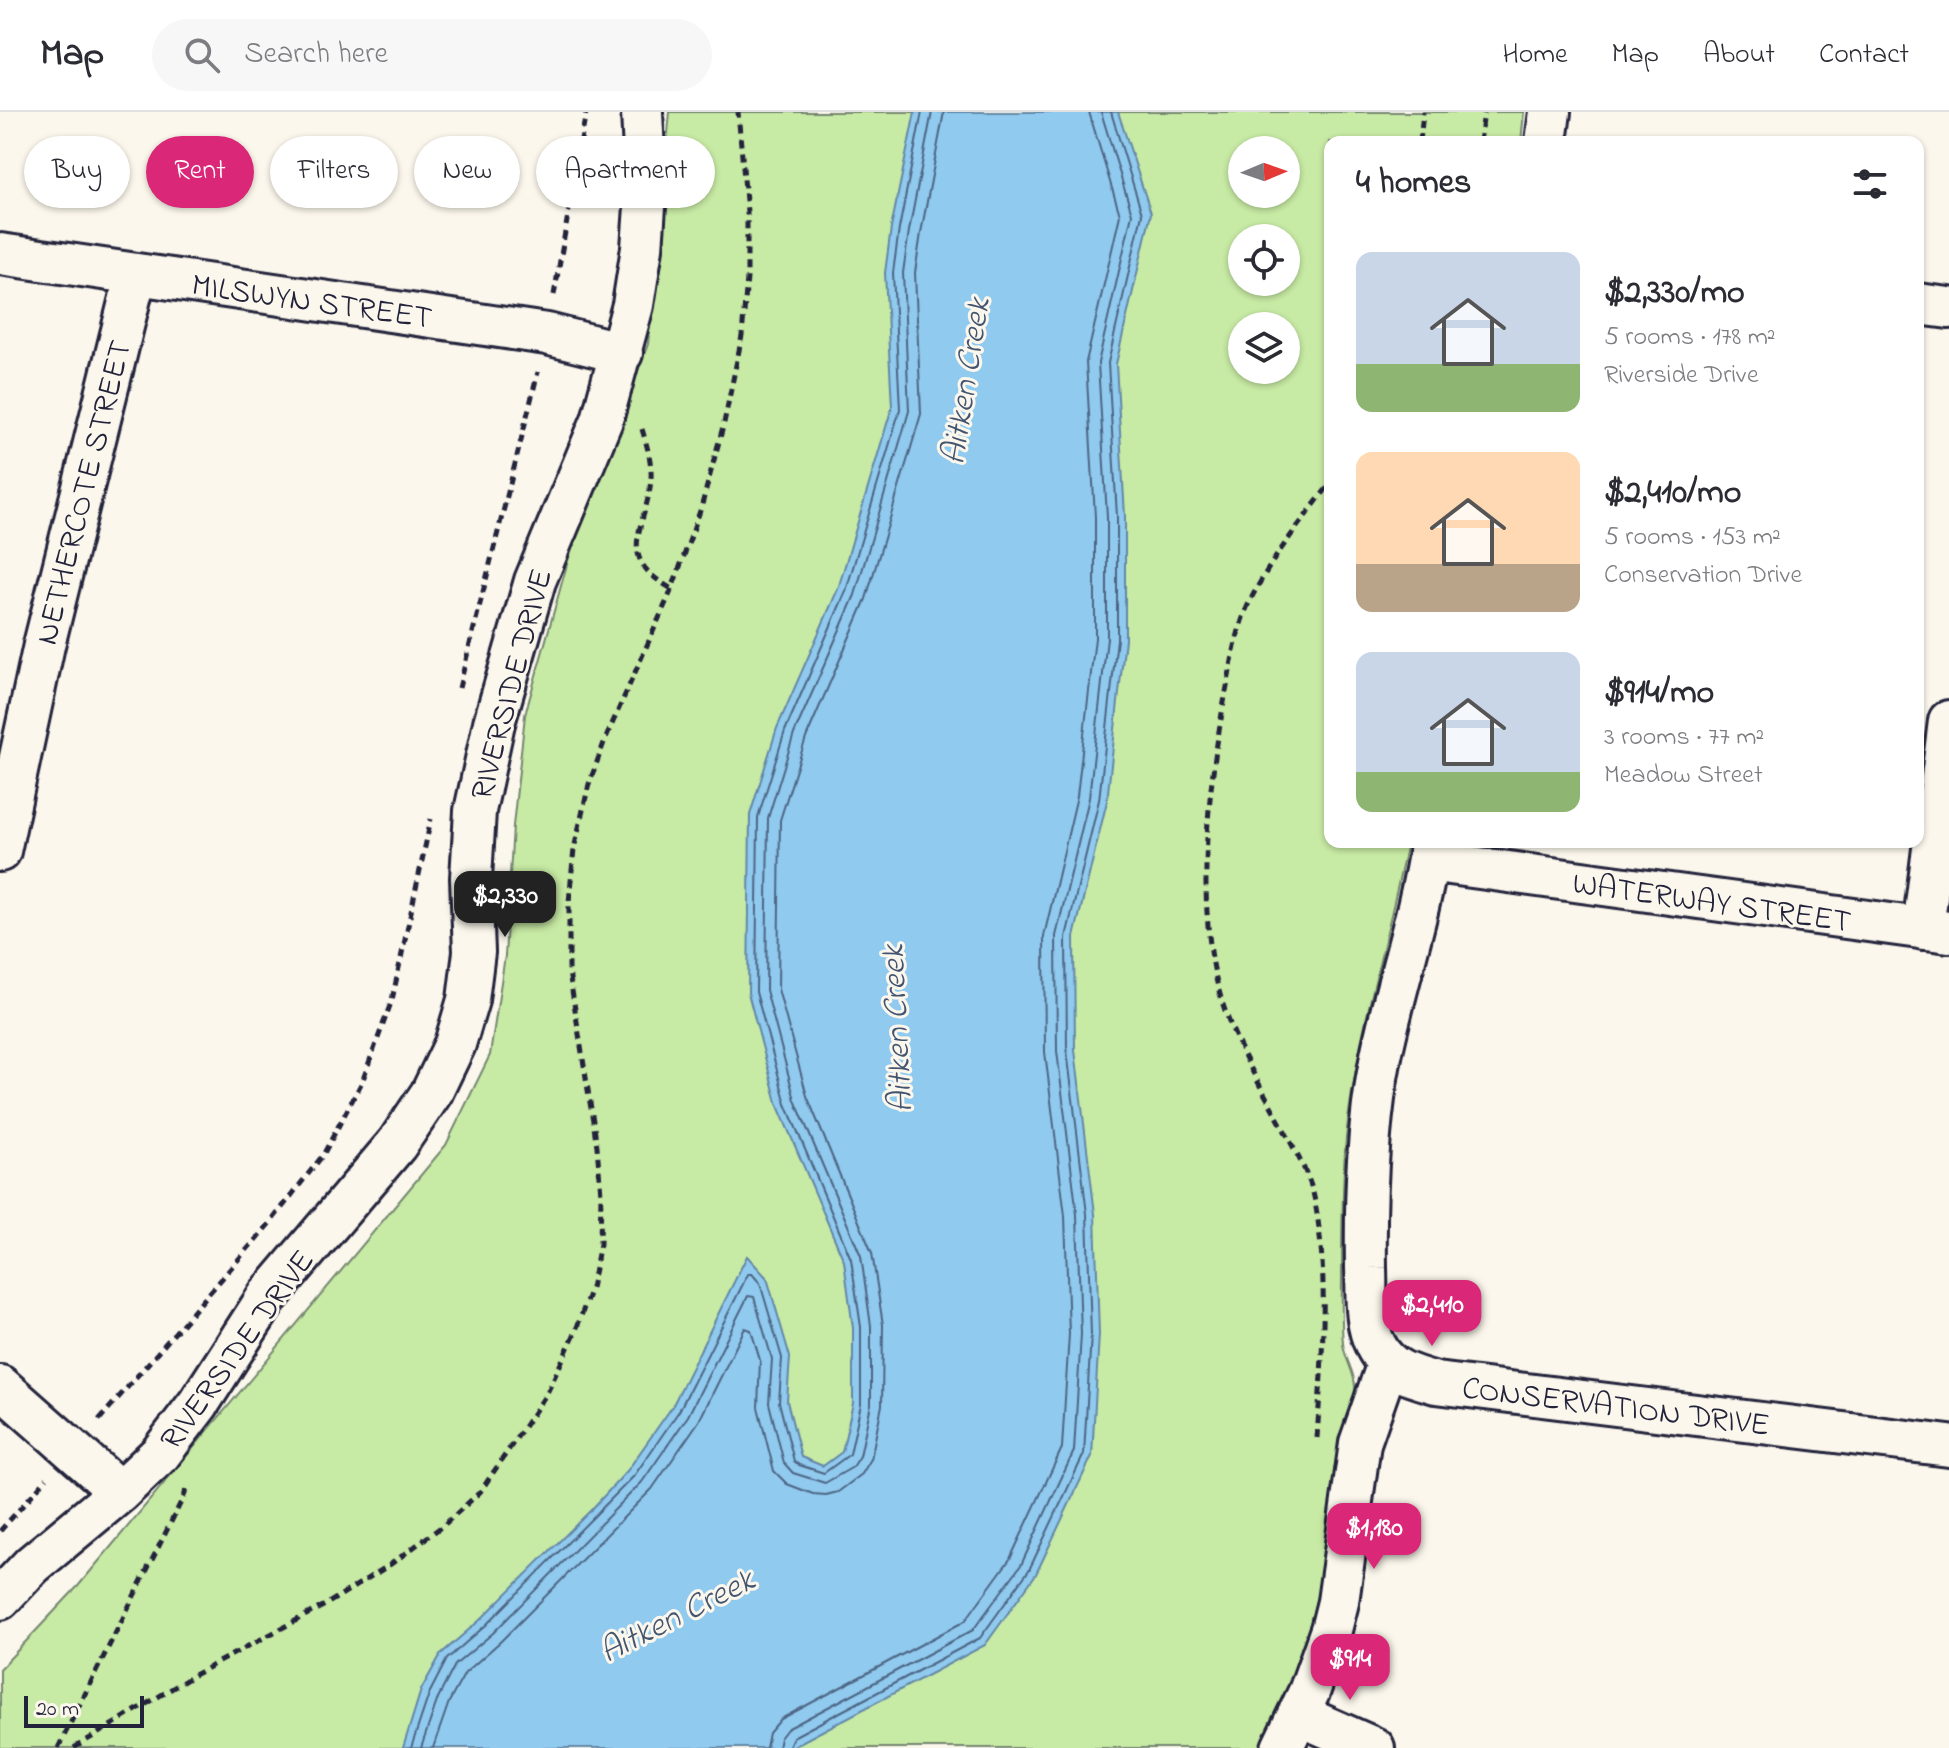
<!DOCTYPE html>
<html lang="en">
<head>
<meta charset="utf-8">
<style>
	:root { --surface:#fff; --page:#f7f7f7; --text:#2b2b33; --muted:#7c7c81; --line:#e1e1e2; --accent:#db2777 }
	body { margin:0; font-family:"Indie Flower",sans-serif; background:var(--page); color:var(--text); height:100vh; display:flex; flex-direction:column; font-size:30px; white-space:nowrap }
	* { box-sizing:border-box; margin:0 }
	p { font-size:26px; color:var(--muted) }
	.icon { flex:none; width:44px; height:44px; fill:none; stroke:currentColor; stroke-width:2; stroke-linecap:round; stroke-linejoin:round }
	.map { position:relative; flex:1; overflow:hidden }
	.side { position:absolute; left:1324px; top:24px; width:600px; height:712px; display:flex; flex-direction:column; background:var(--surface); border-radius:16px; box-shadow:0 2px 6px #0004 }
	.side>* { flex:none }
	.top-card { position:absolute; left:24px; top:24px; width:760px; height:72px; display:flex; gap:16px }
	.needle { width:52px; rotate:88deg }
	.fabs { position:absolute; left:1228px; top:24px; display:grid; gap:16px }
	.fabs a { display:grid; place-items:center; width:72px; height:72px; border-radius:50%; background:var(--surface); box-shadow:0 2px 6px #0004; font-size:40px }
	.scale { position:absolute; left:24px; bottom:20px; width:120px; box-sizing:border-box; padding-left:8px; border:4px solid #22223b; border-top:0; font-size:22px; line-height:28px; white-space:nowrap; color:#22223b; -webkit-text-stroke:6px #fbf7ec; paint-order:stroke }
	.price { position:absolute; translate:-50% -68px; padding:0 18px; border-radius:16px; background:var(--accent); color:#fff; font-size:26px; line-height:52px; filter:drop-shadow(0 2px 4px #0008) }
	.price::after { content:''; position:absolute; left:50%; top:48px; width:24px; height:18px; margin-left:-12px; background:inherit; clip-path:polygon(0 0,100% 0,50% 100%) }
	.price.selected { background:#222; color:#fff }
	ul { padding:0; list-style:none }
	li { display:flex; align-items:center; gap:24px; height:200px; padding:0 32px }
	li span { display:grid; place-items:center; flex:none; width:224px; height:160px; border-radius:16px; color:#555 }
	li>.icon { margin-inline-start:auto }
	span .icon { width:96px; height:96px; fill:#fffc; stroke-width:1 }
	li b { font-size:34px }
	h2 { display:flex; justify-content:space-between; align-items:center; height:96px; padding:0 32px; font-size:34px }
	.pill { padding:0 28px; border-radius:36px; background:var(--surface); box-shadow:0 2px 6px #0004; font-size:28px; line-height:72px }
	.pill.selected { background:var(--accent); color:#fff }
	header { display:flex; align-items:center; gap:48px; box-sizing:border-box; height:112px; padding:0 40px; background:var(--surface); border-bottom:2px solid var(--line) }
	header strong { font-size:38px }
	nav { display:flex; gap:44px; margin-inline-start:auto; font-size:28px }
	.search { width:560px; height:72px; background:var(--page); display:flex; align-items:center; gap:20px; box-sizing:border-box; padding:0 28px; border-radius:44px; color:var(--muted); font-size:30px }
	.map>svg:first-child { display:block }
</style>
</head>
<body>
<header>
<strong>Map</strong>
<div class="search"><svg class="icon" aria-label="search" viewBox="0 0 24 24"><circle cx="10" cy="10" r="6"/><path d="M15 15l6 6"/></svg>Search here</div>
<nav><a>Home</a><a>Map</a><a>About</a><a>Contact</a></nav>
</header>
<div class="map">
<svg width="1949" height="1636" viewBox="0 0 1949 1636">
	<rect width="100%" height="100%" fill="#fbf7ec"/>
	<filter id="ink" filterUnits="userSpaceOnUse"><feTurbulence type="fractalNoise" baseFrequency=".0125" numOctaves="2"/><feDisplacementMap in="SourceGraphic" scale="16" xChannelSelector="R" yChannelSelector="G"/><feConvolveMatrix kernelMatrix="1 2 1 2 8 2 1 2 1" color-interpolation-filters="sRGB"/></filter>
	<g filter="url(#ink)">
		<path fill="#c7eaa4" stroke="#748670" stroke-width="2" fill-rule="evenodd" d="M670 0H1524L1521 30H1330V730H1407C1388 829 1356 925 1346 1026 1342 1071 1342 1118 1342 1164 1342 1186 1341 1209 1343 1231 1344 1247 1356 1261 1355 1277 1354 1296 1342 1315 1339 1335 1324 1448 1318 1534 1261 1636H0V1557L79 1473 446 1033 490 943 505 844 513 714 525 603 571 438 648 232ZM1242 38H1286V82H1242ZM1242 126H1286V170H1242ZM1242 214H1286V258H1242Z"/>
		<path fill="#90caef" stroke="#6487a7" stroke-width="2" d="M915 0H1118L1151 101 1116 252 1125 404V527L1107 689 1074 825 1075 938 1095 1102 1099 1222 1092 1344 1036 1462 985 1533 790 1636H403L421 1578 441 1542 480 1508 591 1398 627 1359 672 1295 747 1144 767 1166 790 1245 787 1289 801 1345 823 1354 842 1340 853 1291V1216L844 1149 778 994 748 881 750 703 777 616 838 477 892 295 885 161 891 116Z"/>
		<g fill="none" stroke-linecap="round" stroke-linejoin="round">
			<path stroke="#4e6583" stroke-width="2" d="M411 1636 429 1582 447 1547 485 1514 634 1364 679 1299 748 1162H752L760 1171 782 1246 779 1290 794 1349 799 1353 824 1361 850 1342 861 1292V1215L851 1147 786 992 756 880 758 705 785 619 846 479 900 297 893 161 899 117 922 0
				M421 1636 438 1586 455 1553 493 1521 642 1370 688 1304 748 1184 754 1185 772 1247 769 1291 784 1351 793 1361 825 1371 853 1355 860 1344 871 1292V1214L861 1144 795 988 766 878 768 706 794 622 855 483 909 299 903 161 909 119 932 0
				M433 1636 449 1590 465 1561 501 1529 652 1377 699 1309 745 1216 751 1218 760 1248 758 1295 774 1359 787 1372 813 1382 826 1383 838 1380 862 1362 871 1347 882 1293 883 1213 872 1141 807 984 778 877 780 708 806 626 866 487 921 302 915 161 921 121 944 0
				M766 1636 769 1621 781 1607 965 1509 1010 1447 1062 1336 1069 1222 1065 1104 1045 940 1044 824 1077 684 1095 526V405L1086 250 1120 103 1089 0
				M778 1636 780 1626 787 1617 973 1518 1021 1453 1074 1339 1081 1222 1077 1103 1057 939 1056 824 1089 686 1107 526V405L1098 251 1132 102 1101 0
				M788 1636 793 1625 980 1526 1029 1458 1084 1342 1091 1222 1087 1102 1067 938 1066 825 1099 688 1117 527V405L1108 251 1142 102 1111 0"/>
			<g stroke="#22223b" stroke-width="46">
				<path id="minor" d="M1546 30 1550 0
					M0 142 547 222 622 241
					M1918 192 1949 196
					M1431 730C1420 802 1396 872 1381 944 1367 1013 1365 1086 1366 1156 1367 1181 1364 1211 1376 1234 1388 1258 1411 1264 1436 1271L1949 1334
					M0 739 44 533 136 162
					M1428 749 1949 820
					M1923 817 1949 609
					M0 1274 120 1380
					M0 1487 32 1453 120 1380 160 1342 199 1291 268 1184 397 1032 432 980 455 932 468 888 474 840 471 766 475 699 494 611 535 469 602 308 633 193 642 136 646 81 642 0
					M1299 1603 1374 1636
					M1282 1636 1309 1580 1331 1518 1338 1490 1360 1331 1388 1251"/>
			</g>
			<path stroke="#22223b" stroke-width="5" stroke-dasharray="8 6" stroke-linecap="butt" d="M1420 30 1423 0
				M1480 30 1484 0
				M554 183 586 0
				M642 317C647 334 652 350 651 367 647 417 612 444 672 477
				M459 576 538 260
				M99 1308 270 1111 323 1043 362 970 392 888 431 707
				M1317 1326C1322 1249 1329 1166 1315 1090 1311 1066 1298 1045 1287 1023 1267 985 1242 945 1227 904 1192 810 1207 677 1226 580 1232 550 1237 514 1251 487 1272 445 1302 409 1330 372
				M0 1419 47 1366
				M58 1636 185 1382 186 1375
				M74 1636 194 1563 325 1493 391 1452 445 1412 480 1380 547 1281 575 1221 591 1176 600 1132 601 1082 597 1034 569 860V790L574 737 589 672 605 628 672 477 701 396 724 311 742 224 747 166V100L738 0"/>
			<use href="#minor" stroke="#fbf7ec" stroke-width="40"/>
		</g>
	</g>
	<g text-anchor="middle" stroke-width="6" stroke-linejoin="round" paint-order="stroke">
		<g font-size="32" fill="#22223b" stroke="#fbf7ec">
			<text transform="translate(312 188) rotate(8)" y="11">MILSWYN STREET</text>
			<text transform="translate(82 380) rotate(-76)" y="11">NETHERCOTE STREET</text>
			<text transform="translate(510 572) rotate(-75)" y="11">RIVERSIDE DRIVE</text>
			<text transform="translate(1712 789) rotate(8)" y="11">WATERWAY STREET</text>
			<text transform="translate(236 1237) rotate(-54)" y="11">RIVERSIDE DRIVE</text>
			<text transform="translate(1616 1293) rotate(7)" y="11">CONSERVATION DRIVE</text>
		</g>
		<g font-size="34" font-style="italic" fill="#435471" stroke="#fbf7ec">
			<text transform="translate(964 269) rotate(-81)" y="12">Aitken Creek</text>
			<text transform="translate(895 917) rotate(-93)" y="12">Aitken Creek</text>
			<text transform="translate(676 1502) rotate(-27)" y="12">Aitken Creek</text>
		</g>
	</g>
</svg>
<div class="fabs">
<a><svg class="needle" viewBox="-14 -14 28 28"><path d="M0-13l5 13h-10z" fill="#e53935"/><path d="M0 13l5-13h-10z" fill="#7c7c81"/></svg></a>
<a><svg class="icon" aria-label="locate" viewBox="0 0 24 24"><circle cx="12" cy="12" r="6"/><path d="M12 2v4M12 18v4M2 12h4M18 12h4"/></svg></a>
<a><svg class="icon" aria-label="layers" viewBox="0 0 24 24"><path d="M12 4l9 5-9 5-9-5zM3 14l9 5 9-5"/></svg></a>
</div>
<div class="scale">20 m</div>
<b class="price selected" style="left:505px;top:827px">$2,330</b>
<b class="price" style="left:1432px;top:1236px">$2,410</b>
<b class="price" style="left:1374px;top:1459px">$1,180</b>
<b class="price" style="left:1350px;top:1590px">$914</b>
<div class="top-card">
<a class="pill">Buy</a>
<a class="pill selected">Rent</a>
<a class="pill">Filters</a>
<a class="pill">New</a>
<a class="pill">Apartment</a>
</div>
<section class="side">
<h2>4 homes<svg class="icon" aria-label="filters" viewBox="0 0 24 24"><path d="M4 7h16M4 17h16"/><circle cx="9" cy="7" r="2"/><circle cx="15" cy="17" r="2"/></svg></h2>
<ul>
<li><span style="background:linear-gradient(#c9d6e8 70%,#8fb573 0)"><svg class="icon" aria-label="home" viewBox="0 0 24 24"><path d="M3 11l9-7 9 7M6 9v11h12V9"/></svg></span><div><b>$2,330/mo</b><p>5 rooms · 178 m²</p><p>Riverside Drive</p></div></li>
<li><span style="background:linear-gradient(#ffd9b3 70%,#b9a48a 0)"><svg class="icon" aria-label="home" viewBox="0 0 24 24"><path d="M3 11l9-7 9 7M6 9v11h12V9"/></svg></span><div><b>$2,410/mo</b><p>5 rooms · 153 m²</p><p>Conservation Drive</p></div></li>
<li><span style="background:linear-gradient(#c9d6e8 75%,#8fb573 0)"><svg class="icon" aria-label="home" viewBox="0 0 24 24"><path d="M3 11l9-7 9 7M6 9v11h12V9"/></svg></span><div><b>$914/mo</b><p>3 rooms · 77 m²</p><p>Meadow Street</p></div></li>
</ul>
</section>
</div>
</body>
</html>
